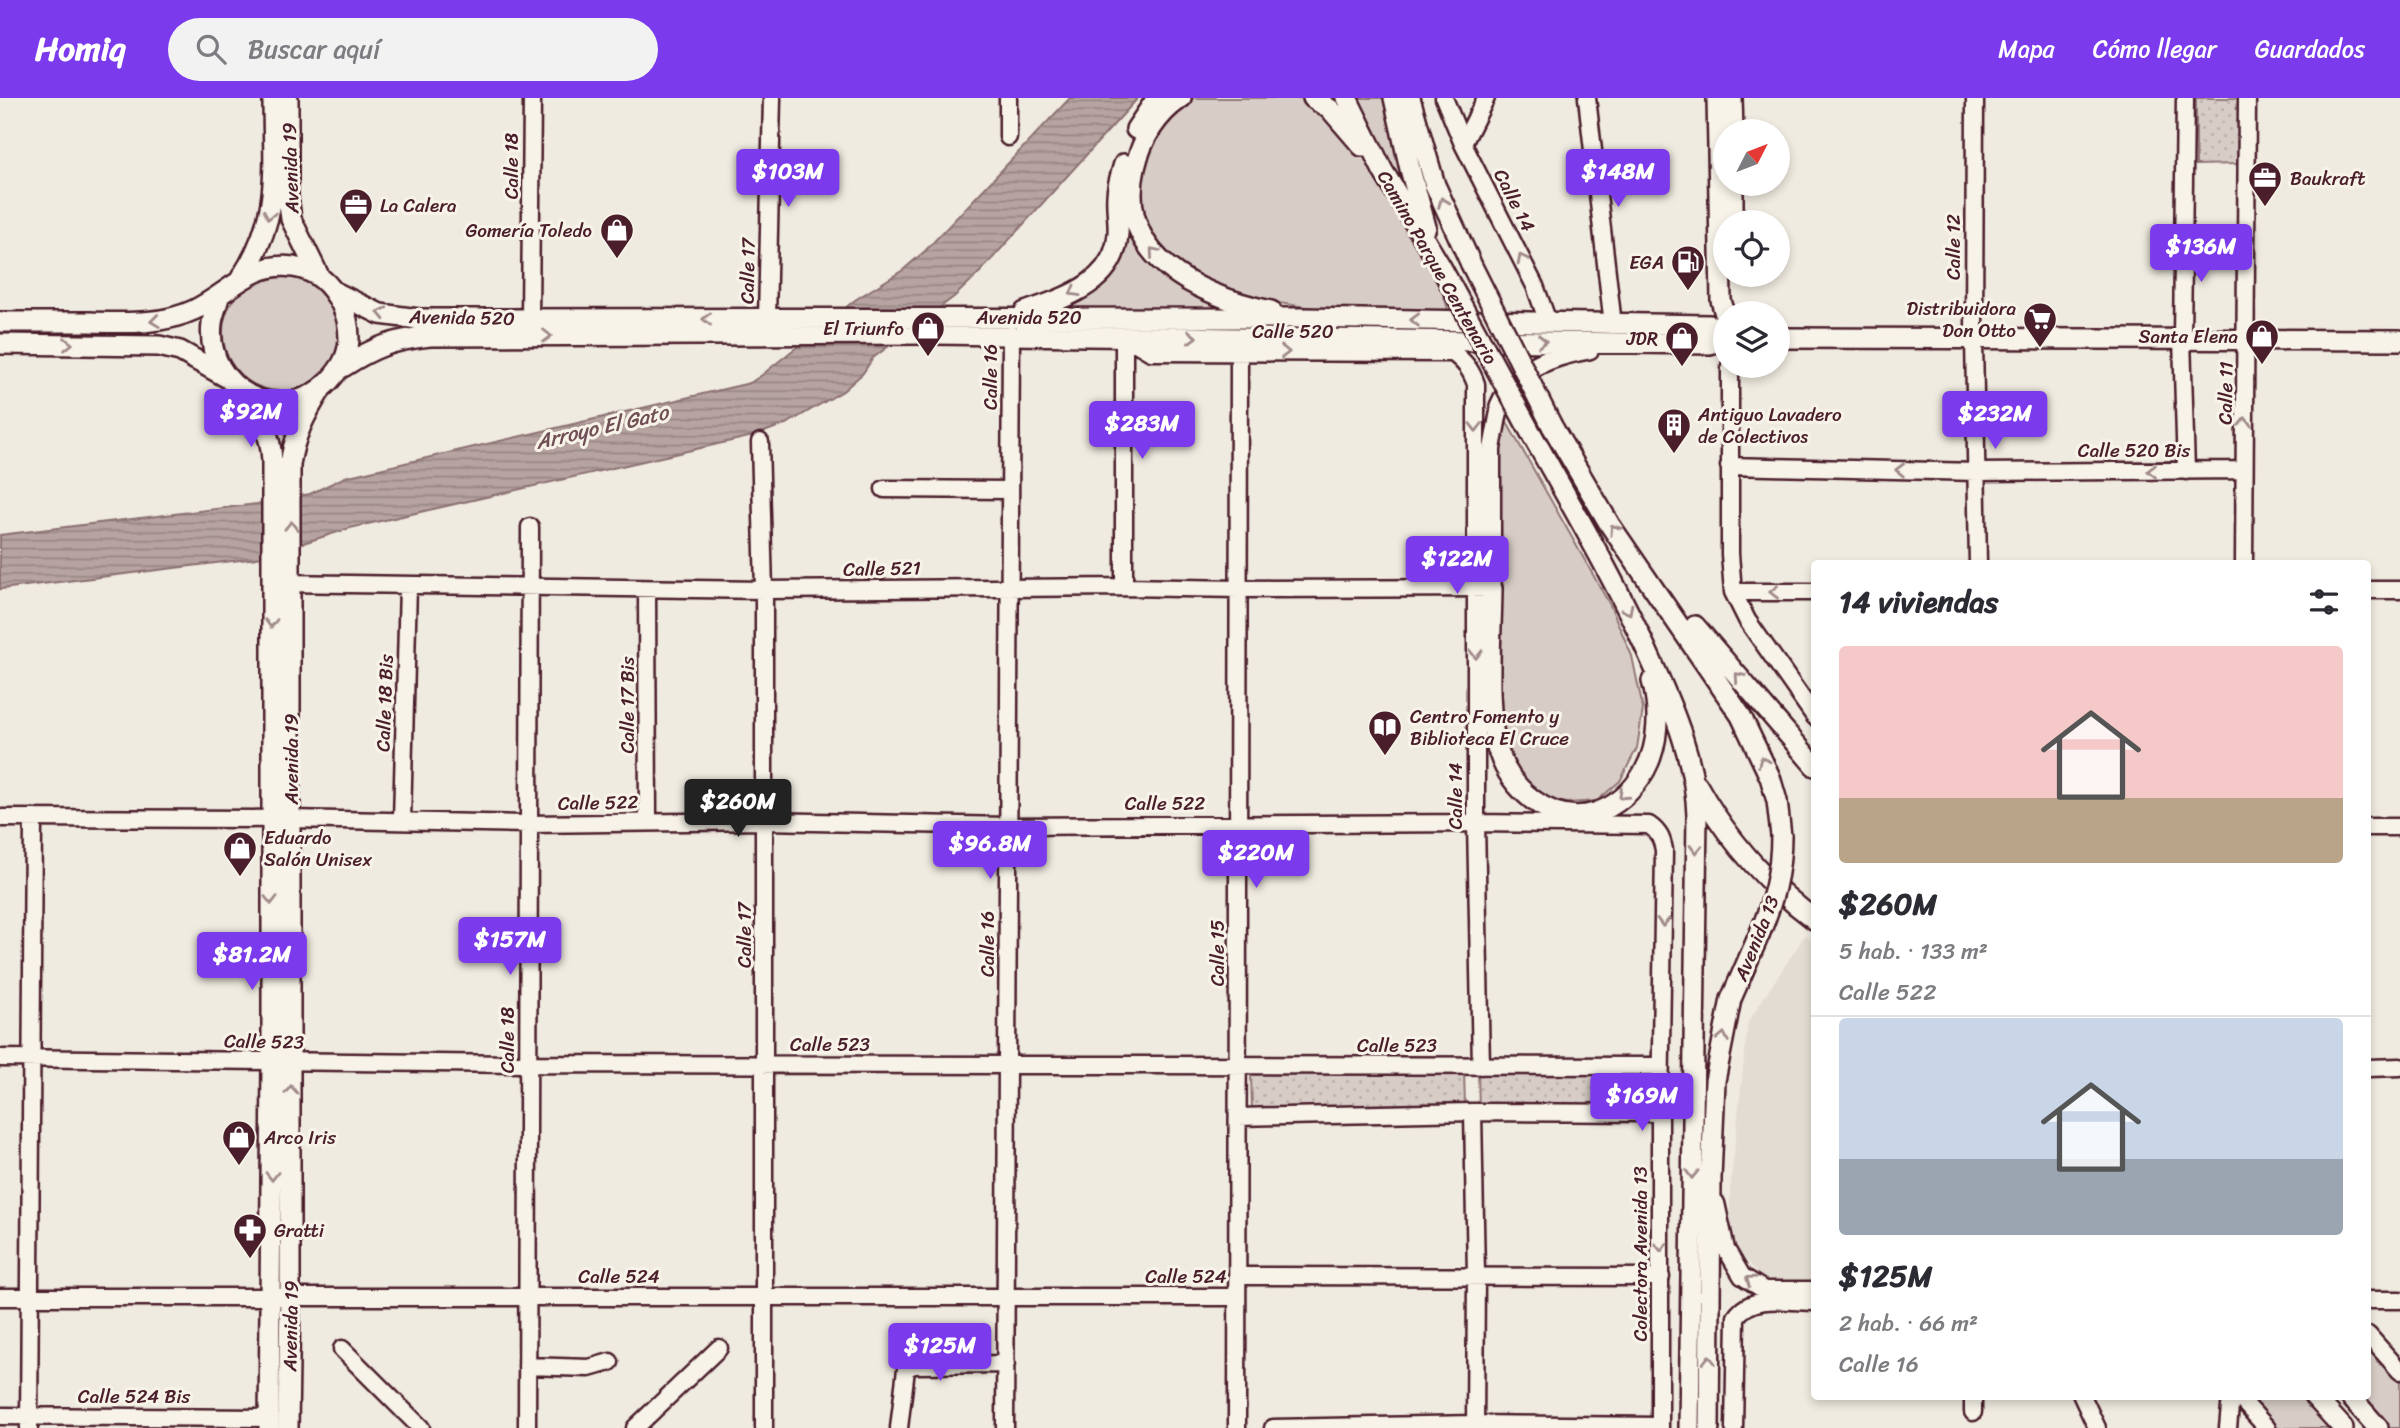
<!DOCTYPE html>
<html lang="es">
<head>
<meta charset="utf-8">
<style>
	:root { --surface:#fff; --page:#f2f2f3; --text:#2b2b33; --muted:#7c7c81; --line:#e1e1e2; --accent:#7c3aed }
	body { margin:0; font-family:Sriracha,sans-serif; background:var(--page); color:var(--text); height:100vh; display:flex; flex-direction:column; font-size:26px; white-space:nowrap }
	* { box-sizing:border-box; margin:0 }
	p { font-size:23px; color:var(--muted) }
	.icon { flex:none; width:38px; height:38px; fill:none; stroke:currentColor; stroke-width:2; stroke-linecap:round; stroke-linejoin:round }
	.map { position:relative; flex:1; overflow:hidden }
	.panel { position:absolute; left:1811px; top:462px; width:560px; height:840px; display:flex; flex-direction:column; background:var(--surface); border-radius:7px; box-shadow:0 4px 10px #0003 }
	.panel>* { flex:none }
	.needle { width:46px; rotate:48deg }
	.buttons { position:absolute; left:1713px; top:21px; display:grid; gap:14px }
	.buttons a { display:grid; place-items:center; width:77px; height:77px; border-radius:50%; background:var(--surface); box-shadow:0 4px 10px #0003; font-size:35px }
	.price { position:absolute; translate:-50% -60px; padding:0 16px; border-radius:7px; background:var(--accent); color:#fff; font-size:23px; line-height:46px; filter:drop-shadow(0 2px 4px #0008) }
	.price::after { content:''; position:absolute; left:50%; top:42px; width:21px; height:16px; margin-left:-10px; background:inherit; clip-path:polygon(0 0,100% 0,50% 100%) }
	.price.active { background:#222; color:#fff }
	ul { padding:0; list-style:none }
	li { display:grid; align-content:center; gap:14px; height:371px; padding:0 28px }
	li+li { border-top:2px solid var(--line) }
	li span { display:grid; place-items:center; height:217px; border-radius:7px; color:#555 }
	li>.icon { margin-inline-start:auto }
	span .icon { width:126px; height:126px; fill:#fffc; stroke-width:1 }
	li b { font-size:30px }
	h2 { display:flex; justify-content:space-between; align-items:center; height:84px; padding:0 28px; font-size:30px }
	header { display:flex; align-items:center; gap:42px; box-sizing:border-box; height:98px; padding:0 35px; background:var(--accent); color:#fff }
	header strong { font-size:33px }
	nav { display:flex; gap:38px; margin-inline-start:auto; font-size:24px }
	.search { width:490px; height:63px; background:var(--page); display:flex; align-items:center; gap:18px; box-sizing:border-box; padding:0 24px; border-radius:38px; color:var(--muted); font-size:26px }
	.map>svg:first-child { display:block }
</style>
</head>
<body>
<header>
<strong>Homiq</strong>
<div class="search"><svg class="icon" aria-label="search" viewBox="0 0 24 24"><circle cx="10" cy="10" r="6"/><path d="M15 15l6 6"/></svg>Buscar aquí</div>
<nav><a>Mapa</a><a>Cómo llegar</a><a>Guardados</a></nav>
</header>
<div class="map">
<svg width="2400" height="1330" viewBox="0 0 2400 1330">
	<defs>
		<pattern id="park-dots" width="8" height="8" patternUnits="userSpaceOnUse" patternTransform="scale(1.75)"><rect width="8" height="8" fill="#d8cdc6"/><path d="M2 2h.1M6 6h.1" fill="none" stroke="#bbb0aa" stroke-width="1.8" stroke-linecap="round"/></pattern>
		<pattern id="water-rules" width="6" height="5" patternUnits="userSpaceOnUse" patternTransform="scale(1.75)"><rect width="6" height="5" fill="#b7a4a2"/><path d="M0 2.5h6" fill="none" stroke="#978584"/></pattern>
	</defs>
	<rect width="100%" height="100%" fill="#f0ebe0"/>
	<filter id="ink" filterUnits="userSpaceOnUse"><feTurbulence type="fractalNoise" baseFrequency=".0143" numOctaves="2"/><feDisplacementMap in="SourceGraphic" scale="14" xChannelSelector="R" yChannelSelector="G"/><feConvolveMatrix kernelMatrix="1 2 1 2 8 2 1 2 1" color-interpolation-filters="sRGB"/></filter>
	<g filter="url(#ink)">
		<path fill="#e3dcd2" d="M1805 837 1815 844V1182H1764L1730 1144V1093L1748 924Z"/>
		<path fill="#d8cdc6" stroke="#917678" stroke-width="2" d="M1194 0H1306L1331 12 1374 69 1433 165 1449 214 1322 211 1243 200 1179 170 1147 137 1138 89 1150 42 1171 16Z
			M1355 0H1388L1412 103 1361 12Z
			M1147 29 1136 141 1240 211 1042 215 1085 197 1127 130Z
			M223 235a58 58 0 1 1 116 0a58 58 0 1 1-116 0Z
			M1505 321 1610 507 1632 558 1643 611 1637 650 1620 683 1597 703 1567 705 1544 700 1526 688 1505 656 1499 624V351Z
			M2368 1247 2400 1283V1330H2389L2361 1299 2368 1298Z
			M2250 1299H2302L2331 1330H2279Z"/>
		<path fill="url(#park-dots)" stroke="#917678" stroke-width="2" d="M2196 0H2238L2239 66 2196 67Z
			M1464 971 1465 1009 1252 1013 1251 975Z
			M1652 972 1653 1010 1479 1011 1478 973Z"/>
		<path fill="url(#water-rules)" stroke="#8b6f72" stroke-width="2" d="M1070 0H1138L980 174 955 198 873 260 863 275 843 293 788 325 753 338 350 430 257 460 0 491V437L257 406 310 396 345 379 750 285 762 277 855 202 903 172 925 153Z"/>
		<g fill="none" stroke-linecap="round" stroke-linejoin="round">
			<g stroke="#4a1f2b" stroke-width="21">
				<path id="minor" d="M1008 0V39
					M1444 0 1463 46 1535 188 1548 224
					M1587 0 1613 227
					M1975 0 1974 241 1978 466
					M2185 0 2182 240 2186 373
					M1463 46 1486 0
					M530 220 532 0
					M767 221 772 0
					M1124 238 1151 254 1453 255C1465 264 1471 272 1476 286V725L1481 968
					M1124 238V489
					M1730 268V456L1733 494 1747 522 1815 619
					M760 344 764 492V1330
					M1729 368 1977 374 2244 372
					M884 391 1010 392
					M2244 466 2247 0
					M281 485 764 492 1124 489 1239 491 1492 490V351L1500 308
					M647 491 648 724
					M2368 492H2400
					M1733 494H1815
					M0 720 291 721 529 726 764 723 1008 728 1476 725 1649 727C1659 734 1662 741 1664 752L1660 1015V1330
					M402 723 408 487
					M2368 729H2400
					M0 960 528 966 1660 968
					M2368 970 2400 969
					M1473 1014 1476 1178 1475 1330
					M1238 1019 1473 1014 1660 1015
					M1716 1105 1726 1151 1742 1178 1764 1192H1815
					M1238 1178 1661 1179
					M0 1199H1237
					M2368 1202H2400
					M2368 1237 2400 1273
					M342 1251 421 1330
					M527 1268 589 1270 610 1264
					M1973 1298V1314
					M2082 1298 2097 1330
					M2238 1298 2267 1330
					M0 1318 269 1320
					M29 1330 33 720
					M527 1330 530 429
					M635 1330 719 1250
					M899 1330 906 1271 913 1267 1006 1266
					M1005 1330 1011 237
					M1237 1330 1239 254
					M1273 1330 1475 1326 1660 1328
					M1734 1330 1736 1219C1752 1195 1789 1204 1815 1204
					M2228 1330 2231 1298"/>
			</g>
			<g stroke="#4a1f2b" stroke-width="24">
				<path id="major" d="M288 0V98L291 121 318 176
					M1181 0C1156 17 1142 40 1135 70 1115 160 1198 197 1271 213
					M1313 0 1331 12 1362 48
					M1347 0 1383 73 1441 169
					M1394 0 1410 71 1426 129
					M1410 0 1435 87 1471 166
					M1717 0 1721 202 1726 220
					M1732 0 1733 33
					M1136 31 1157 0
					M1733 86V124
					M241 180C282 118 273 71 273 0
					M335 194 380 216 419 221 1303 220 1710 227 1726 237
					M1025 214C1065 200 1115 185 1118 136 1119 123 1116 110 1117 98 1117 87 1121 76 1124 66
					M0 224C30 224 60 224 90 224 125 225 162 227 194 212 229 196 251 163 293 169 317 173 330 185 341 206 347 217 349 229 349 241 348 259 341 270 329 283 282 332 204 292 212 225 213 217 217 208 219 199
					M1778 240 2400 242
					M0 246 159 248 180 253 226 279
					M343 269C374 249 393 242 430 238L933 236 1710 246 1726 241
					M244 296C261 320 271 334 272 364V964L269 1330
					M1500 308C1517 269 1550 258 1589 251
					M1552 328 1610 427 1741 618 1770 679 1777 703 1781 738
					M1532 337C1574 412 1617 485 1652 564 1674 613 1695 662 1697 717L1689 1330
					M1492 490C1492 534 1484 616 1499 655 1505 674 1518 691 1533 702 1574 733 1621 715 1645 672 1659 647 1660 611 1652 583
					M1695 528 1815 668
					M1697 687C1726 739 1767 786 1815 822
					M2314 1298 2343 1330
					M2350 1298 2378 1330
					M288 1330 290 1198V367C294 338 305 317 320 293
					M1709 1330 1711 1080 1715 983 1731 901 1759 837"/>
			</g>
			<use href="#minor" stroke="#f7f3e8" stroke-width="16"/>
			<use href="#major" stroke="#f7f3e8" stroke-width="19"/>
			<g stroke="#4a1f2b" stroke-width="24" stroke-linecap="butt">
				<path id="major-bridge" d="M1471 166 1552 328
					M1441 169 1532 337
					M1759 837C1773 804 1781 774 1781 738"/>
			</g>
			<use href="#major-bridge" stroke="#f7f3e8" stroke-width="19"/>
		</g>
		<defs><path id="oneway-chevron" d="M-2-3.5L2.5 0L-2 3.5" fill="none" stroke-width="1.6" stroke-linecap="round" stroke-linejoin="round" transform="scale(1.75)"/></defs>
		<g stroke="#a0898a">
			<use href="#oneway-chevron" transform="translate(1443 104) rotate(-112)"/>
			<use href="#oneway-chevron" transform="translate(269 117) rotate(103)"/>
			<use href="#oneway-chevron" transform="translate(1154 154) rotate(-130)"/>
			<use href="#oneway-chevron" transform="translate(1522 161) rotate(-117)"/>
			<use href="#oneway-chevron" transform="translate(1074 194) rotate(151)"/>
			<use href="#oneway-chevron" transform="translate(382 215) rotate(-167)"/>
			<use href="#oneway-chevron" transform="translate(707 221) rotate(-180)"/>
			<use href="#oneway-chevron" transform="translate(1415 222) rotate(-179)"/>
			<use href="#oneway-chevron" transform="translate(155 223) rotate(173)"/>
			<use href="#oneway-chevron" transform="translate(547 238)"/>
			<use href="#oneway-chevron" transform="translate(1192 239) rotate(1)"/>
			<use href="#oneway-chevron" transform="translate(1542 243) rotate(1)"/>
			<use href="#oneway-chevron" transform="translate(68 246)"/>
			<use href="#oneway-chevron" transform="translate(1285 254)"/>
			<use href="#oneway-chevron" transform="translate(2245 324) rotate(-89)"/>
			<use href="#oneway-chevron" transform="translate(1476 329) rotate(90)"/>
			<use href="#oneway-chevron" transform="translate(1900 372) rotate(-179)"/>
			<use href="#oneway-chevron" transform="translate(2152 373) rotate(180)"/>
			<use href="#oneway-chevron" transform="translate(291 428) rotate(-89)"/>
			<use href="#oneway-chevron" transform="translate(1614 431) rotate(-125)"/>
			<use href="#oneway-chevron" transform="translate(1774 494) rotate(-180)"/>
			<use href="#oneway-chevron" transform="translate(1628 512) rotate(63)"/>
			<use href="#oneway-chevron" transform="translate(271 525) rotate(90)"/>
			<use href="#oneway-chevron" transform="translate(1476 556) rotate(90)"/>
			<use href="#oneway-chevron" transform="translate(1739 579) rotate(-131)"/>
			<use href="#oneway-chevron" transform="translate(1763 663) rotate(-113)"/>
			<use href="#oneway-chevron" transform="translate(1623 697) rotate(137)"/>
			<use href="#oneway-chevron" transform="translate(1696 751) rotate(91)"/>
			<use href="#oneway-chevron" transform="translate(271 802) rotate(90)"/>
			<use href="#oneway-chevron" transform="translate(1663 824) rotate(91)"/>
			<use href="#oneway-chevron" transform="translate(1723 939) rotate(-79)"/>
			<use href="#oneway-chevron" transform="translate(291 992) rotate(-90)"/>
			<use href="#oneway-chevron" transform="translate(1692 1076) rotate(91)"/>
			<use href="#oneway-chevron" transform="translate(272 1078) rotate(90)"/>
			<use href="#oneway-chevron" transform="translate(1661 1149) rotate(89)"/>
			<use href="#oneway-chevron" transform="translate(1750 1182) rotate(-144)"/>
			<use href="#oneway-chevron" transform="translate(1709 1262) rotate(-90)"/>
		</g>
	</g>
	<defs>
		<g id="office-pin" transform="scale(1.75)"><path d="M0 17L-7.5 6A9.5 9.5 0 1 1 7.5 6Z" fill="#4a1f2b" stroke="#f7f3e8"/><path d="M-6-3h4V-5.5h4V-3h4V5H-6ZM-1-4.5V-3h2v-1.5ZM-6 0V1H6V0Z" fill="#fff"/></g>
		<g id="shop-pin" transform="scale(1.75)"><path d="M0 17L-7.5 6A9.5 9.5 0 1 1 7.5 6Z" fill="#4a1f2b" stroke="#f7f3e8"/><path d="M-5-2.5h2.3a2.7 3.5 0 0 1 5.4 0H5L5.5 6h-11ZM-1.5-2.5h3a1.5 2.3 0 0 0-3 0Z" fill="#fff"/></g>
		<g id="fuel-pin" transform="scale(1.75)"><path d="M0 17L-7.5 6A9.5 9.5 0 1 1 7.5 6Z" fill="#4a1f2b" stroke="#f7f3e8"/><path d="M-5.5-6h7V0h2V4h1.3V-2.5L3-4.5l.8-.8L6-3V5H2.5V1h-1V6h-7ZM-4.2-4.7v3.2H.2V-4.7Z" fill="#fff"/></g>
		<g id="supermarket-pin" transform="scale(1.75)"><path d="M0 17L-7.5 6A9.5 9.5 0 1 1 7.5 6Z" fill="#4a1f2b" stroke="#f7f3e8"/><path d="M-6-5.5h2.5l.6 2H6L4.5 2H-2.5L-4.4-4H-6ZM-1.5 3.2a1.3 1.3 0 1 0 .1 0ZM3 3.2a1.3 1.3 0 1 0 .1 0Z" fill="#fff"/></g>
		<g id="building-pin" transform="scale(1.75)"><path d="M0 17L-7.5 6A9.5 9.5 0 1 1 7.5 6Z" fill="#4a1f2b" stroke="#f7f3e8"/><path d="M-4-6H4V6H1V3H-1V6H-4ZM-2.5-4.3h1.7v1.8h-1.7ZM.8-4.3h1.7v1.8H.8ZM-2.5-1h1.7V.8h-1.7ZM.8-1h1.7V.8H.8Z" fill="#fff"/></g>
		<g id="library-pin" transform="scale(1.75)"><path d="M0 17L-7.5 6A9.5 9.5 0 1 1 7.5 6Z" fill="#4a1f2b" stroke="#f7f3e8"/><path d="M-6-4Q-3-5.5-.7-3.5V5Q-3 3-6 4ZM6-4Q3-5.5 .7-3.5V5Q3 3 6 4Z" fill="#fff"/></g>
		<g id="pharmacy-pin" transform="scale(1.75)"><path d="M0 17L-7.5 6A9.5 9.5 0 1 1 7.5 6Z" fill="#4a1f2b" stroke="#f7f3e8"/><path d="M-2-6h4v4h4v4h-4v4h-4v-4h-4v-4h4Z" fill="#fff"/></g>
	</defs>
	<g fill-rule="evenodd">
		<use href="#office-pin" x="2265" y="80"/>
		<use href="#office-pin" x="356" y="107"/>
		<use href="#shop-pin" x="617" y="132"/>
		<use href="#fuel-pin" x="1688" y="164"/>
		<use href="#supermarket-pin" x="2040" y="221"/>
		<use href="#shop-pin" x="928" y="230"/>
		<use href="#shop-pin" x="2262" y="238"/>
		<use href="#shop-pin" x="1682" y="240"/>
		<use href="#building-pin" x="1674" y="327"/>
		<use href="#library-pin" x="1385" y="629"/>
		<use href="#shop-pin" x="240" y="750"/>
		<use href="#shop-pin" x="239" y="1039"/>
		<use href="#pharmacy-pin" x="250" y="1132"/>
	</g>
	<g text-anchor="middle" stroke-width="6" stroke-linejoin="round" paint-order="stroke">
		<g font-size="19" fill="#4a1f2b" stroke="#f7f3e8">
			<text transform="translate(511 68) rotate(-90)" y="7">Calle 18</text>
			<text transform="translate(290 70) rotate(-92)" y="7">Avenida 19</text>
			<text transform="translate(1515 102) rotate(63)" y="7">Calle 14</text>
			<text transform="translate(1953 149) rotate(-90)" y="7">Calle 12</text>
			<text transform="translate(1438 169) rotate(60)" y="7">Camino Parque Centenario</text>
			<text transform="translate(747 173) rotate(-89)" y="7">Calle 17</text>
			<text transform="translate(462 219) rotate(1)" y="7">Avenida 520</text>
			<text x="1029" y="226">Avenida 520</text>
			<text x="1293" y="240">Calle 520</text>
			<text transform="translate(990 279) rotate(-90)" y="7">Calle 16</text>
			<text transform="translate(2225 295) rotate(-89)" y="7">Calle 11</text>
			<text x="2134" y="359">Calle 520 Bis</text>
			<text transform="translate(882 470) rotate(-1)" y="7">Calle 521</text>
			<text transform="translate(384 605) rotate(-88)" y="7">Calle 18 Bis</text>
			<text transform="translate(627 607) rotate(-90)" y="7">Calle 17 Bis</text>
			<text transform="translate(291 661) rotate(-90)" y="7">Avenida 19</text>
			<text transform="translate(1455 698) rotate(-90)" y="7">Calle 14</text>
			<text transform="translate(598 704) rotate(-1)" y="7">Calle 522</text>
			<text x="1165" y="712">Calle 522</text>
			<text transform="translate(744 837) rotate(-90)" y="7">Calle 17</text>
			<text transform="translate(1756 840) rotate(-68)" y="7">Avenida 13</text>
			<text transform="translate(987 846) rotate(-90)" y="7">Calle 16</text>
			<text transform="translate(1217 855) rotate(-90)" y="7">Calle 15</text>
			<text transform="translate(507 942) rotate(-90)" y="7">Calle 18</text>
			<text transform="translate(264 943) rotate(1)" y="7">Calle 523</text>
			<text x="830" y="953">Calle 523</text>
			<text x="1397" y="954">Calle 523</text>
			<text transform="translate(1640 1156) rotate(-90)" y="7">Colectora Avenida 13</text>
			<text x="619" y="1185">Calle 524</text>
			<text x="1186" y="1185">Calle 524</text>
			<text transform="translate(290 1228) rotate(-89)" y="7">Avenida 19</text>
			<text x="134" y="1305">Calle 524 Bis</text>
		</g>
		<g font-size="19" fill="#4a1f2b" stroke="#f7f3e8" text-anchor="start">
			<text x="2290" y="87">Baukraft</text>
			<text x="380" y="114">La Calera</text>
			<text x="592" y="139" text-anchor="end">Gomería Toledo</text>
			<text x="1664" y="171" text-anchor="end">EGA</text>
			<text x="2016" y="217" text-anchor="end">Distribuidora<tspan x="2016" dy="22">Don Otto</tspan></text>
			<text x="904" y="237" text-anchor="end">El Triunfo</text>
			<text x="2238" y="245" text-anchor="end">Santa Elena</text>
			<text x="1658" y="247" text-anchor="end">JDR</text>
			<text x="1698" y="323">Antiguo Lavadero<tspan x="1698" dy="22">de Colectivos</tspan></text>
			<text x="1410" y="625">Centro Fomento y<tspan x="1410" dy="22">Biblioteca El Cruce</tspan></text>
			<text x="264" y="746">Eduardo<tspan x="264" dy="22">Salón Unisex</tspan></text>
			<text x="264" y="1046">Arco Iris</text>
			<text x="274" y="1139">Gratti</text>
		</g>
		<g font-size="21" font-style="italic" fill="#704e55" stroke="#f7f3e8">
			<text transform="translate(602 329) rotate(-13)" y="7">Arroyo El Gato</text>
		</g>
	</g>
</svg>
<div class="buttons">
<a><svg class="needle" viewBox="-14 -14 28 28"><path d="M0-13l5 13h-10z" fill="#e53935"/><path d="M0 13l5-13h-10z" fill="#7c7c81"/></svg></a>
<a><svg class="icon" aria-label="locate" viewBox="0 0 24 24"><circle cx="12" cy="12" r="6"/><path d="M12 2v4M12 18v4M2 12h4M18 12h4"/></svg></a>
<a><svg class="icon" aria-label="layers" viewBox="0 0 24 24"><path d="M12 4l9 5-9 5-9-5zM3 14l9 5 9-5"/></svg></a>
</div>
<b class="price" style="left:788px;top:111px">$103M</b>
<b class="price" style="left:1618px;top:111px">$148M</b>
<b class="price" style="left:2201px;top:186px">$136M</b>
<b class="price" style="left:251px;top:351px">$92M</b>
<b class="price" style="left:1995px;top:353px">$232M</b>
<b class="price" style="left:1142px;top:363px">$283M</b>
<b class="price" style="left:1457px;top:498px">$122M</b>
<b class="price active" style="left:738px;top:741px">$260M</b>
<b class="price" style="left:990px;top:783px">$96.8M</b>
<b class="price" style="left:1256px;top:792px">$220M</b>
<b class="price" style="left:510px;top:879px">$157M</b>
<b class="price" style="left:252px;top:894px">$81.2M</b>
<b class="price" style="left:1642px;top:1035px">$169M</b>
<b class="price" style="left:940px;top:1285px">$125M</b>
<section class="panel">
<h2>14 viviendas<svg class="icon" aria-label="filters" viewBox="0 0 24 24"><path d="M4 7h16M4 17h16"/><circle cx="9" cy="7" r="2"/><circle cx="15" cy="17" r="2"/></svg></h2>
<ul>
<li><span style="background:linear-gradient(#f6c9c9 70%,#b9a48a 0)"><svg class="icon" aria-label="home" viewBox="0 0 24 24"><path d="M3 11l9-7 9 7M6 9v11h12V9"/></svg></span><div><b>$260M</b><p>5 hab. · 133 m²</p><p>Calle 522</p></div></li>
<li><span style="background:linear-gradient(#c9d6e8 65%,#9aa5b1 0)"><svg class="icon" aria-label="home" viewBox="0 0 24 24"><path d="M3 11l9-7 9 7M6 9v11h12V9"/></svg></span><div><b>$125M</b><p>2 hab. · 66 m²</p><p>Calle 16</p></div></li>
</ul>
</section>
</div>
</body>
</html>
